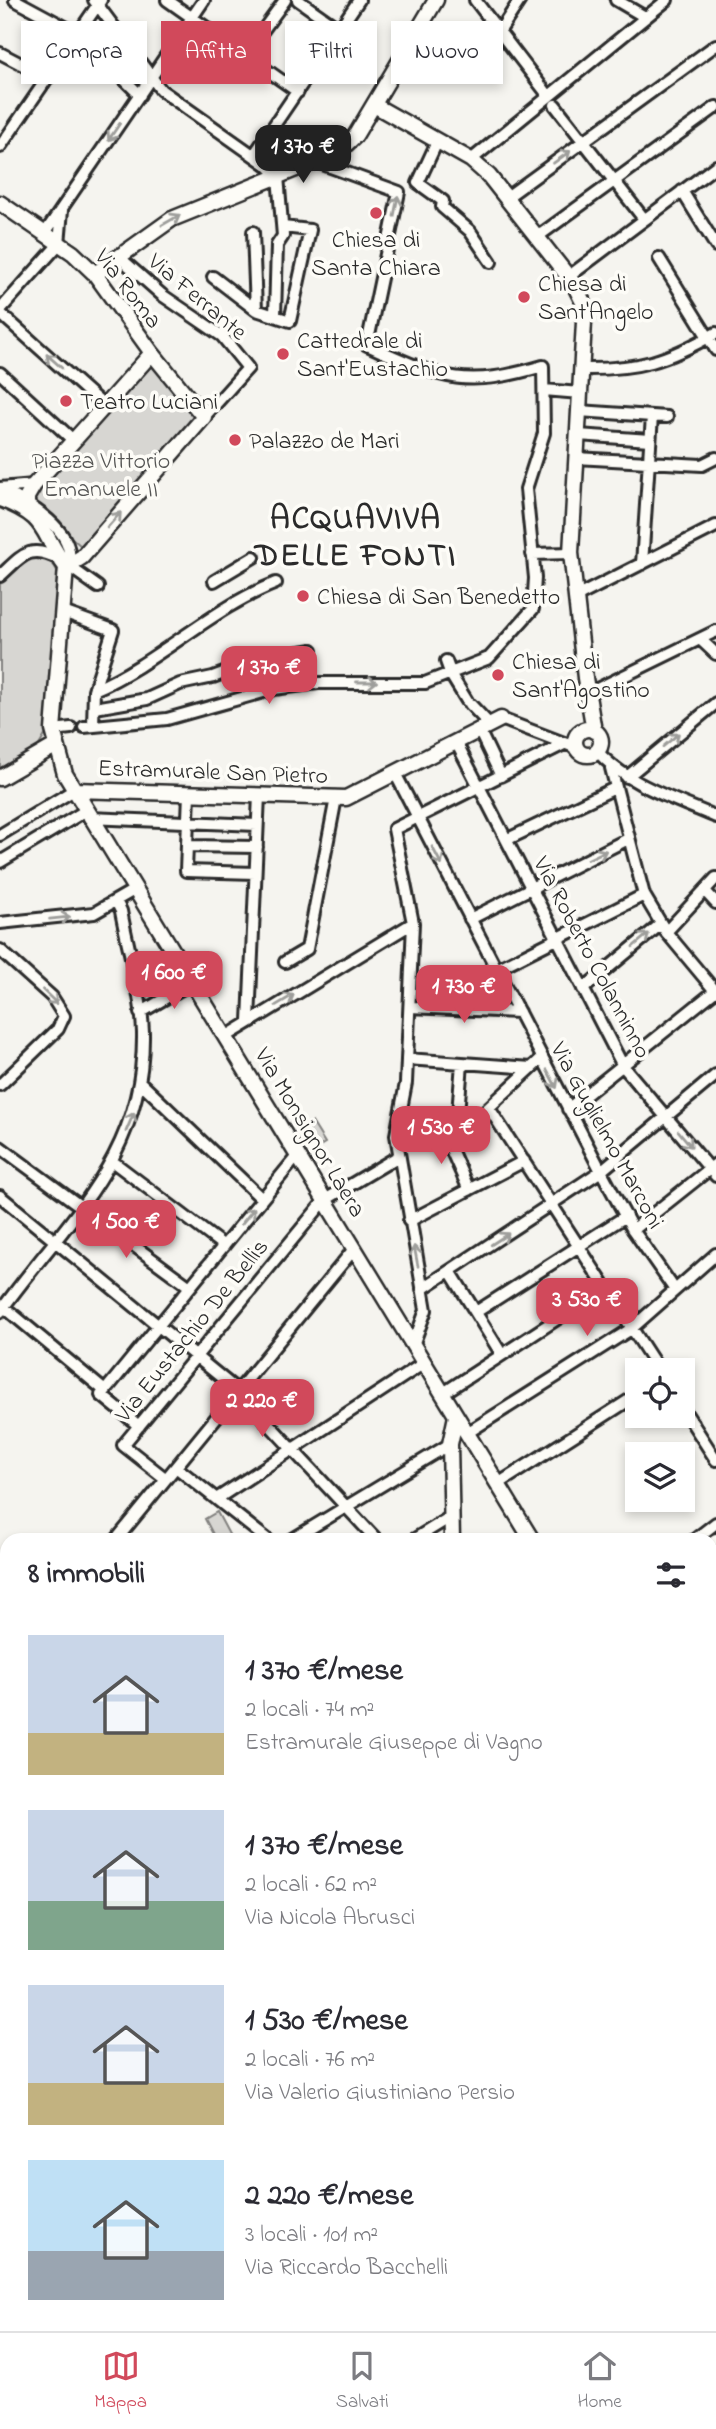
<!DOCTYPE html>
<html lang="it">
<head>
<meta charset="utf-8">
<style>
	:root { --surface:#fff; --page:#f2f2f3; --text:#2b2b33; --muted:#7c7c81; --line:#e1e1e2; --accent:#d1495b }
	body { margin:0; font-family:"Indie Flower",sans-serif; background:var(--page); color:var(--text); height:100vh; display:flex; flex-direction:column; font-size:26px; white-space:nowrap }
	* { box-sizing:border-box; margin:0 }
	p { font-size:23px; color:var(--muted) }
	.icon { flex:none; width:38px; height:38px; fill:none; stroke:currentColor; stroke-width:2; stroke-linecap:round; stroke-linejoin:round }
	.map { position:relative; flex:1; overflow:hidden }
	.sheet { position:absolute; left:0px; top:1533px; width:718px; height:798px; display:flex; flex-direction:column; background:var(--surface); border-radius:21px 21px 0 0; box-shadow:0 4px 10px #0003 }
	.sheet>* { flex:none }
	.banner { position:absolute; left:21px; top:21px; width:676px; height:63px; display:flex; gap:14px }
	.fabs { position:absolute; left:625px; top:1358px; display:grid; gap:14px }
	.fabs a { display:grid; place-items:center; width:70px; height:70px; border-radius:0px; background:var(--surface); box-shadow:0 4px 10px #0003; font-size:35px }
	.price { position:absolute; translate:-50% -60px; padding:0 16px; border-radius:14px; background:var(--accent); color:#fff; font-size:23px; line-height:46px; filter:drop-shadow(0 2px 4px #0008) }
	.price::after { content:''; position:absolute; left:50%; top:42px; width:21px; height:16px; margin-left:-10px; background:inherit; clip-path:polygon(0 0,100% 0,50% 100%) }
	.price.active { background:#222; color:#fff }
	ul { padding:0; list-style:none }
	li { display:flex; align-items:center; gap:21px; height:175px; padding:0 28px }
	li span { display:grid; place-items:center; flex:none; width:196px; height:140px; border-radius:0px; color:#555 }
	li>.icon { margin-inline-start:auto }
	span .icon { width:84px; height:84px; fill:#fffc; stroke-width:1 }
	li b { font-size:30px }
	h2 { display:flex; justify-content:space-between; align-items:center; height:84px; padding:0 28px; font-size:30px }
	.chip { padding:0 24px; border-radius:0px; background:var(--surface); box-shadow:0 4px 10px #0003; font-size:24px; line-height:63px }
	.chip.active { background:var(--accent); color:#fff }
	.menu { display:flex; justify-content:space-around; align-items:center; height:98px; border-top:2px solid var(--line); background:var(--surface); font-size:19px; color:var(--muted) }
	.menu a { display:grid; justify-items:center; gap:4px }
	.menu .active { color:var(--accent) }
	.map>svg:first-child { display:block }
</style>
</head>
<body>
<div class="map">
<svg width="716" height="2331" viewBox="0 0 716 2331">
	<rect width="100%" height="100%" fill="#f5f4ef"/>
	<filter id="ink" filterUnits="userSpaceOnUse"><feTurbulence type="fractalNoise" baseFrequency=".0143" numOctaves="2"/><feDisplacementMap in="SourceGraphic" scale="14" xChannelSelector="R" yChannelSelector="G"/><feConvolveMatrix kernelMatrix="1 2 1 2 8 2 1 2 1" color-interpolation-filters="sRGB"/></filter>
	<g filter="url(#ink)">
		<path fill="#d7d6d2" stroke="#81807e" stroke-width="2" d="M154 363 197 417 82 547 30 500Z
			M34 553C49 559 57 564 60 581L50 727 35 752 0 773V584Z
			M312 1122 325 1143 315 1149 302 1128Z
			M217 1512 232 1540H216L205 1519Z
			M716 2138V2282L711 2286 710 2141Z"/>
		<g fill="none" stroke-linecap="round" stroke-linejoin="round">
			<path stroke="#797877" stroke-width="2.5" d="M0 2248 7 2255
				M67 2324 73 2331"/>
			<g stroke="#2b2b2b" stroke-width="16">
				<path id="minor" d="M15 0 78 34 140 95
					M94 0 161 90 267 165 278 176 283 236 277 245 275 316
					M167 0 298 92
					M298 0 339 29
					M475 0 548 95
					M616 0 645 17
					M499 32 520 0
					M0 53 48 78
					M245 55 285 0
					M555 105 644 219
					M437 142 418 183 443 201 442 207 470 231 491 262
					M0 147 101 0
					M254 155 359 0
					M471 160 667 0
					M682 191 716 246
					M507 197 716 45
					M253 232 256 310
					M45 233 204 0
					M537 237 716 107
					M119 257 162 295 222 336 248 368 204 417
					M659 258 716 350
					M213 277 256 310 290 321 310 230 283 227
					M568 277 716 166
					M0 310 59 244 62 210
					M0 313 105 407
					M582 369C638 370 667 361 716 333
					M0 373 74 441
					M544 390 580 393
					M579 411 667 417
					M578 435 650 440
					M576 458 702 465 716 458
					M0 488 34 485
					M0 490C25 500 83 534 66 567
					M532 554 571 553
					M642 564 652 416
					M70 567 98 587
					M0 576C22 556 29 543 59 559
					M214 581 254 557
					M576 597 716 526
					M63 612 113 630 94 690 93 726
					M701 640 716 654
					M446 661 451 675 467 701
					M94 690C159 662 210 609 276 583
					M589 693 716 631
					M470 704 490 725
					M95 708 147 699 180 684 213 677 261 659 312 650
					M501 719 577 748
					M84 727 167 719 274 689 318 683H425L489 658 533 609 535 578 526 489 544 433 543 366C461 390 442 378 367 345L399 192 317 162
					M53 730 71 728
					M479 730 501 776
					M456 742 623 1066 716 1176
					M597 751C627 785 675 799 716 817
					M611 768 644 895 666 932 716 992
					M395 773 601 1171 633 1230 675 1290
					M627 777 716 703
					M189 793 186 871 255 873
					M89 818 257 825
					M0 835 74 790
					M508 839 615 788
					M187 846 257 847
					M0 862 85 811
					M705 891 716 903
					M470 919 628 839
					M0 923 94 913 134 890
					M666 932 716 878
					M0 950 52 997 64 1016 58 1029 0 1085
					M285 962 307 949 336 798
					M497 969 644 895
					M583 989 661 924
					M410 1007 519 1012
					M140 1013 193 982
					M249 1021 259 795
					M227 1036 413 923
					M407 1059 531 1068
					M140 1082 262 1199
					M489 1108 659 1370
					M568 1109 715 991
					M457 1126 462 1063
					M442 1129 469 1190
					M396 1135 472 1123 541 1059
					M0 1147 190 1287
					M112 1161 224 1246
					M0 1196 238 1391 377 1540
					M409 1221 524 1161
					M633 1230 716 1164
					M450 1271 502 1355
					M422 1289 601 1171 716 1075
					M4 1307 105 1391
					M0 1312C66 1220 145 1157 143 1033 142 995 128 949 121 911L116 901
					M476 1312 626 1216
					M413 1345 426 1310 396 1135 406 1083 413 923 394 829 564 744
					M105 1391 298 1155
					M105 1391 101 1395 139 1426
					M442 1394 606 1287
					M682 1407 716 1460
					M467 1433 631 1329 716 1254
					M176 1467 268 1540
					M166 1479 123 1445 325 1200 399 1156
					M498 1484 637 1395
					M218 1498 424 1363
					M116 1540 354 1249
					M291 1540 450 1444
					M413 1540 452 1516
					M694 1540 716 1523
					M710 1543 716 1539
					M0 1678 7 1669
					M0 1692 7 1702
					M292 2331 294 2324"/>
			</g>
			<g stroke="#2b2b2b" stroke-width="19">
				<path id="tertiary" d="M374 105 471 160 489 176 574 284 583 302 584 322 571 553 585 678 594 731
					M0 203 73 253 95 274 152 353
					M95 274 172 219 338 152 355 136 436 0
					M0 499C50 518 39 531 66 567
					M27 511V497L34 485 152 353 204 417 82 557 66 567
					M66 567 53 730 65 774 532 1540
					M575 742a13 13 0 1 1 26 0a13 13 0 1 1-26 0Z
					M0 778 55 746
					M74 790 346 798 501 719
					M452 1540 450 1444 456 1416
					M710 1835 716 1844
					M652 2324 654 2331"/>
			</g>
			<use href="#minor" stroke="#fdfcf7" stroke-width="10"/>
			<use href="#tertiary" stroke="#fdfcf7" stroke-width="14"/>
		</g>
		<defs><path id="oneway-shaft" d="M-6 0H5M1.5-3L5.5 0L1.5 3" fill="none" stroke-width="1.6" stroke-linecap="round" stroke-linejoin="round" transform="scale(1.75)"/></defs>
		<g stroke="#9e9e9b">
			<use href="#oneway-shaft" transform="translate(114 132) rotate(124)"/>
			<use href="#oneway-shaft" transform="translate(562 157) rotate(-36)"/>
			<use href="#oneway-shaft" transform="translate(396 206) rotate(-79)"/>
			<use href="#oneway-shaft" transform="translate(171 220) rotate(-30)"/>
			<use href="#oneway-shaft" transform="translate(54 361) rotate(-138)"/>
			<use href="#oneway-shaft" transform="translate(114 520) rotate(-49)"/>
			<use href="#oneway-shaft" transform="translate(367 682)"/>
			<use href="#oneway-shaft" transform="translate(671 740) rotate(-40)"/>
			<use href="#oneway-shaft" transform="translate(597 855) rotate(-26)"/>
			<use href="#oneway-shaft" transform="translate(437 856) rotate(62)"/>
			<use href="#oneway-shaft" transform="translate(60 918) rotate(-6)"/>
			<use href="#oneway-shaft" transform="translate(641 940) rotate(-40)"/>
			<use href="#oneway-shaft" transform="translate(50 997) rotate(44)"/>
			<use href="#oneway-shaft" transform="translate(285 1000) rotate(-31)"/>
			<use href="#oneway-shaft" transform="translate(552 1079) rotate(62)"/>
			<use href="#oneway-shaft" transform="translate(130 1122) rotate(-67)"/>
			<use href="#oneway-shaft" transform="translate(685 1139) rotate(50)"/>
			<use href="#oneway-shaft" transform="translate(248 1216) rotate(-51)"/>
			<use href="#oneway-shaft" transform="translate(500 1239) rotate(-33)"/>
			<use href="#oneway-shaft" transform="translate(416 1256) rotate(-101)"/>
		</g>
	</g>
	<g fill="#d1495b" stroke="#fdfcf7" stroke-width="2.5">
		<circle cx="376" cy="213" r="7"/>
		<circle cx="524" cy="297" r="7"/>
		<circle cx="283" cy="354" r="7"/>
		<circle cx="66" cy="401" r="7"/>
		<circle cx="235" cy="440" r="7"/>
		<circle cx="303" cy="596" r="7"/>
		<circle cx="498" cy="675" r="7"/>
	</g>
	<g text-anchor="middle" stroke-width="7" stroke-linejoin="round" paint-order="stroke">
		<g font-size="24" fill="#2b2b2b" stroke="#fdfcf7" text-anchor="start">
			<text x="376" y="247" text-anchor="middle">Chiesa di<tspan x="376" dy="28">Santa Chiara</tspan></text>
			<text x="538" y="291">Chiesa di<tspan x="538" dy="28">Sant'Angelo</tspan></text>
			<text x="297" y="348">Cattedrale di<tspan x="297" dy="28">Sant'Eustachio</tspan></text>
			<text x="80" y="409">Teatro Luciani</text>
			<text x="249" y="448">Palazzo de Mari</text>
			<text x="317" y="604">Chiesa di San Benedetto</text>
			<text x="512" y="669">Chiesa di<tspan x="512" dy="28">Sant'Agostino</tspan></text>
		</g>
		<g font-size="24" fill="#2b2b2b" stroke="#fdfcf7">
			<text transform="translate(129 288) rotate(52)" y="8">Via Roma</text>
			<text transform="translate(198 296) rotate(40)" y="8">Via Ferrante</text>
			<text transform="translate(213 771) rotate(2)" y="8">Estramurale San Pietro</text>
			<text transform="translate(593 957) rotate(62)" y="8">Via Roberto Colanninno</text>
			<text transform="translate(311 1132) rotate(59)" y="8">Via Monsignor Laera</text>
			<text transform="translate(608 1135) rotate(61)" y="8">Via Guglielmo Marconi</text>
			<text transform="translate(191 1330) rotate(-51)" y="8">Via Eustachio De Bellis</text>
		</g>
		<g font-size="24" fill="#565655" stroke="#fdfcf7">
			<text x="101" y="468">Piazza Vittorio<tspan x="101" dy="28">Emanuele II</tspan></text>
		</g>
		<g font-size="32" font-weight="bold" letter-spacing="2" fill="#2b2b2b" stroke="#fdfcf7">
			<text x="356" y="528">ACQUAVIVA<tspan x="356" dy="37">DELLE FONTI</tspan></text>
		</g>
	</g>
</svg>
<div class="fabs">
<a><svg class="icon" aria-label="locate" viewBox="0 0 24 24"><circle cx="12" cy="12" r="6"/><path d="M12 2v4M12 18v4M2 12h4M18 12h4"/></svg></a>
<a><svg class="icon" aria-label="layers" viewBox="0 0 24 24"><path d="M12 4l9 5-9 5-9-5zM3 14l9 5 9-5"/></svg></a>
</div>
<b class="price active" style="left:303px;top:185px">1 370 €</b>
<b class="price" style="left:269px;top:706px">1 370 €</b>
<b class="price" style="left:174px;top:1011px">1 600 €</b>
<b class="price" style="left:464px;top:1025px">1 730 €</b>
<b class="price" style="left:441px;top:1166px">1 530 €</b>
<b class="price" style="left:126px;top:1260px">1 500 €</b>
<b class="price" style="left:587px;top:1338px">3 530 €</b>
<b class="price" style="left:262px;top:1439px">2 220 €</b>
<div class="banner">
<a class="chip">Compra</a>
<a class="chip active">Affitta</a>
<a class="chip">Filtri</a>
<a class="chip">Nuovo</a>
</div>
<section class="sheet">
<h2>8 immobili<svg class="icon" aria-label="filters" viewBox="0 0 24 24"><path d="M4 7h16M4 17h16"/><circle cx="9" cy="7" r="2"/><circle cx="15" cy="17" r="2"/></svg></h2>
<ul>
<li><span style="background:linear-gradient(#c9d6e8 70%,#c2b280 0)"><svg class="icon" aria-label="home" viewBox="0 0 24 24"><path d="M3 11l9-7 9 7M6 9v11h12V9"/></svg></span><div><b>1 370 €/mese</b><p>2 locali · 74 m²</p><p>Estramurale Giuseppe di Vagno</p></div></li>
<li><span style="background:linear-gradient(#c9d6e8 65%,#7fa58c 0)"><svg class="icon" aria-label="home" viewBox="0 0 24 24"><path d="M3 11l9-7 9 7M6 9v11h12V9"/></svg></span><div><b>1 370 €/mese</b><p>2 locali · 62 m²</p><p>Via Nicola Abrusci</p></div></li>
<li><span style="background:linear-gradient(#c9d6e8 70%,#c2b280 0)"><svg class="icon" aria-label="home" viewBox="0 0 24 24"><path d="M3 11l9-7 9 7M6 9v11h12V9"/></svg></span><div><b>1 530 €/mese</b><p>2 locali · 76 m²</p><p>Via Valerio Giustiniano Persio</p></div></li>
<li><span style="background:linear-gradient(#bfe0f5 65%,#9aa5b1 0)"><svg class="icon" aria-label="home" viewBox="0 0 24 24"><path d="M3 11l9-7 9 7M6 9v11h12V9"/></svg></span><div><b>2 220 €/mese</b><p>3 locali · 101 m²</p><p>Via Riccardo Bacchelli</p></div></li>
</ul>
</section>
</div>
<nav class="menu">
<a class="active"><svg class="icon" aria-label="map" viewBox="0 0 24 24"><path d="M3 6l6-2 6 2 6-2v14l-6 2-6-2-6 2zM9 4v14M15 6v14"/></svg>Mappa</a>
<a><svg class="icon" aria-label="saved" viewBox="0 0 24 24"><path d="M7 4h10v16l-5-4-5 4z"/></svg>Salvati</a>
<a><svg class="icon" aria-label="home" viewBox="0 0 24 24"><path d="M3 11l9-7 9 7M6 9v11h12V9"/></svg>Home</a>
</nav>
</body>
</html>
